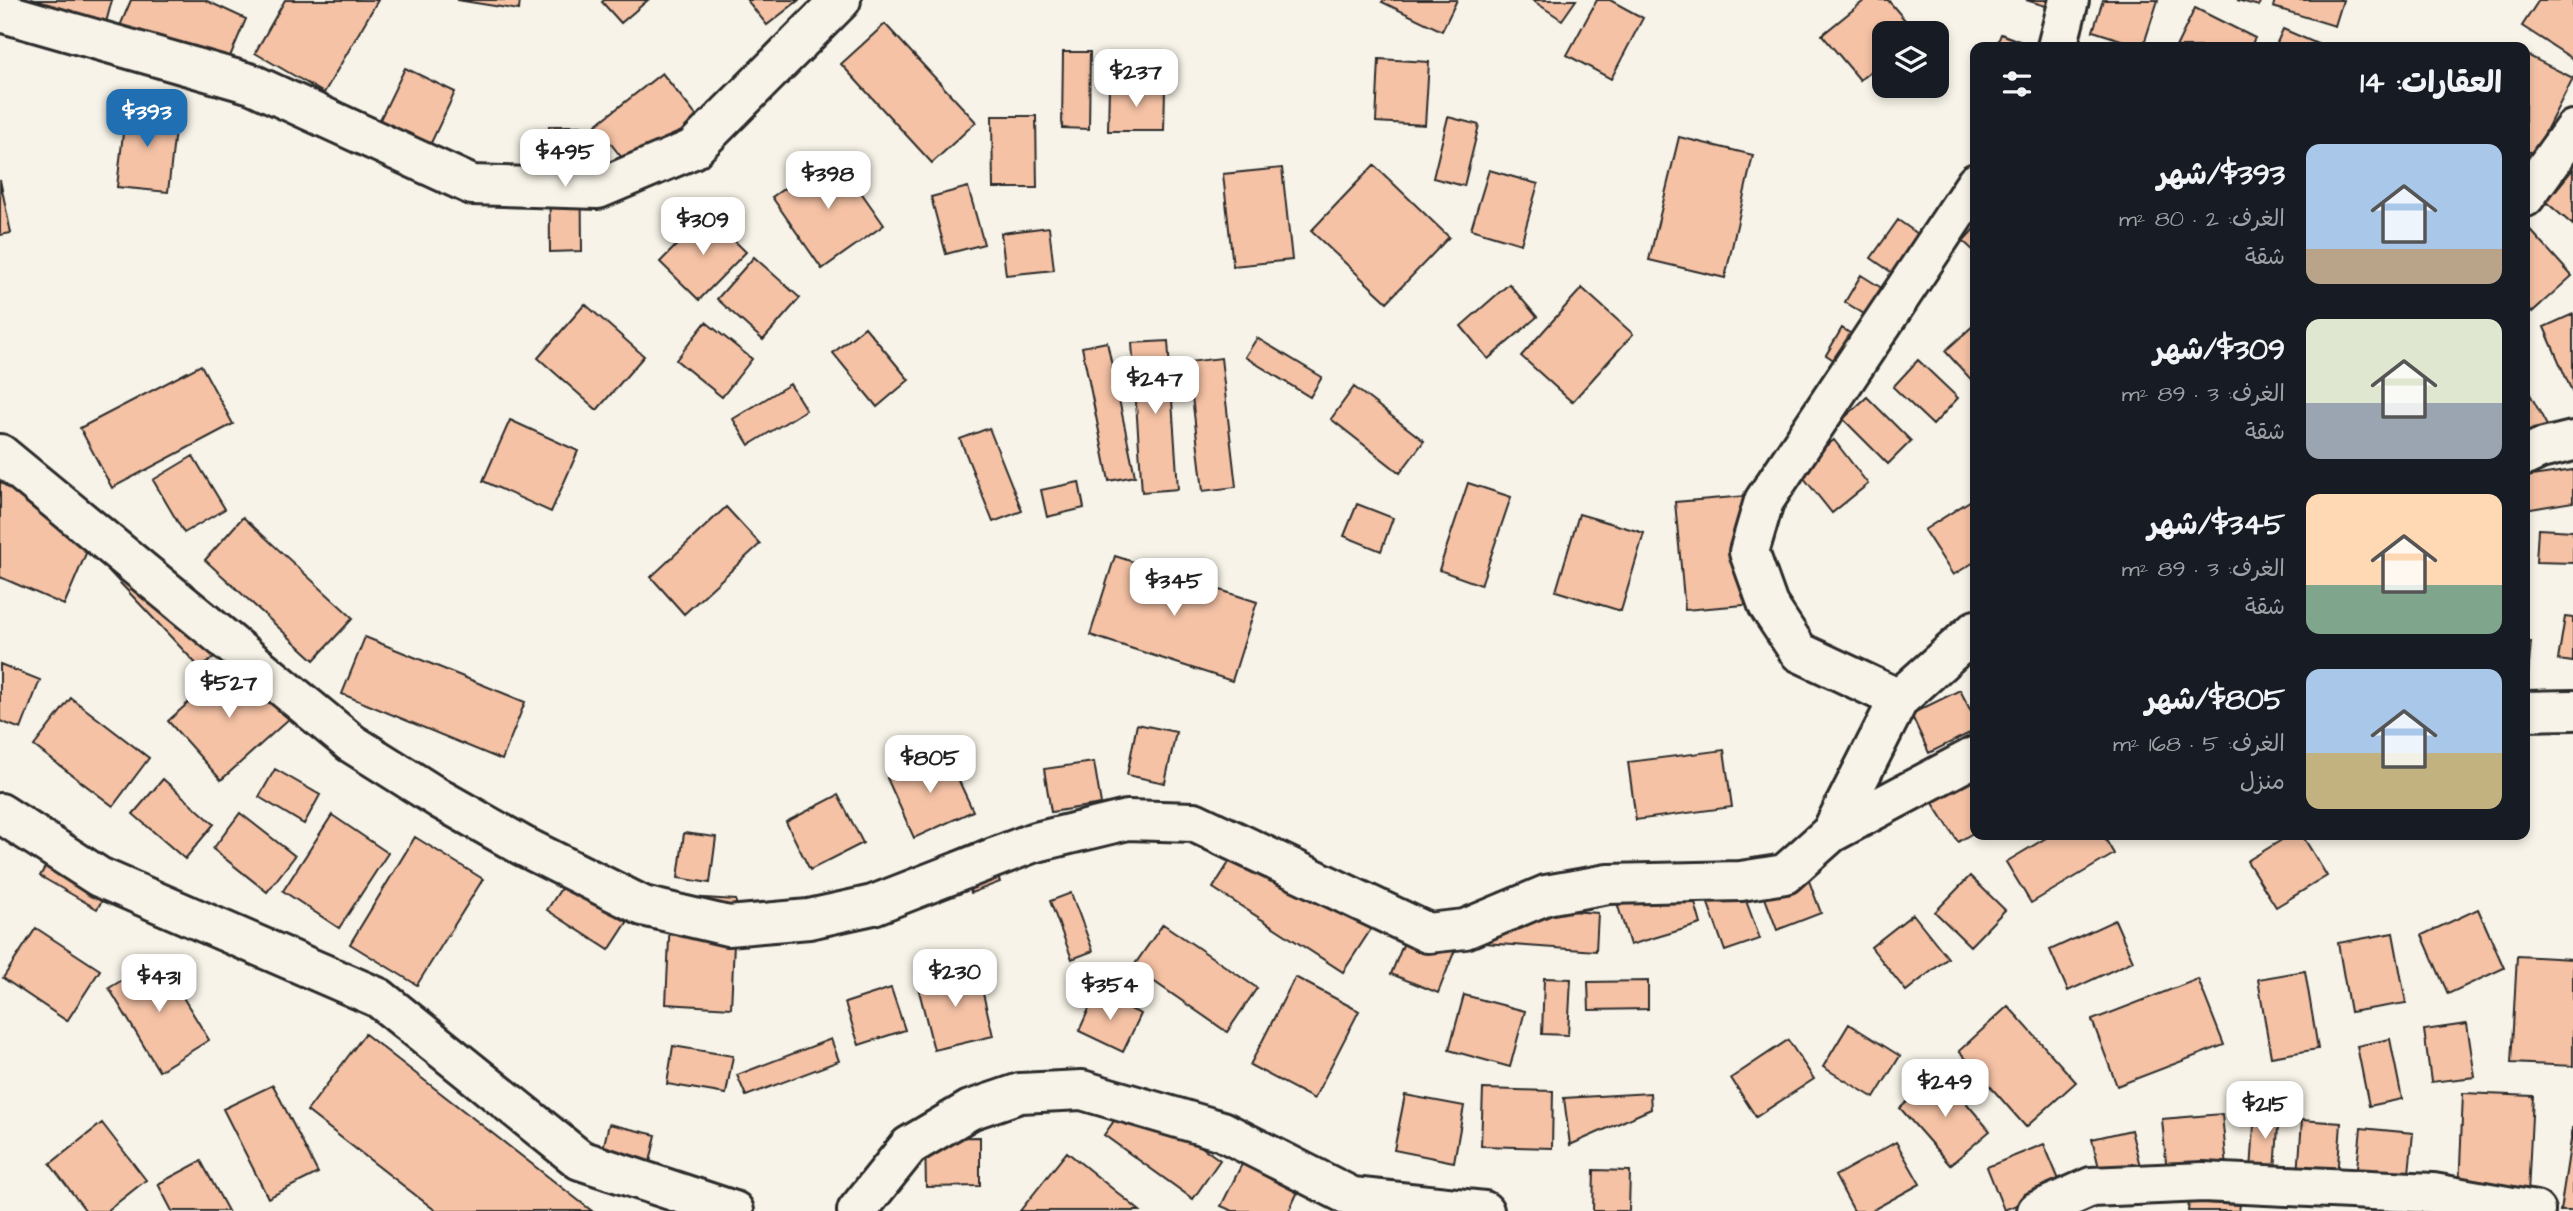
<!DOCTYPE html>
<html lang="ar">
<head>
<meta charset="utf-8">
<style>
	:root { --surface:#171b24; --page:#242831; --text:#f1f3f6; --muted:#9ea1a6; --accent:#1f6fb2 }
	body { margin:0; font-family:"Architects Daughter","Playpen Sans Arabic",sans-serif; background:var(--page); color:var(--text); direction:rtl; height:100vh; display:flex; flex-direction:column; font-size:26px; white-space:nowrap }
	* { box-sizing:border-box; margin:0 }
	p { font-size:23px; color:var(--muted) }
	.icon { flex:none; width:38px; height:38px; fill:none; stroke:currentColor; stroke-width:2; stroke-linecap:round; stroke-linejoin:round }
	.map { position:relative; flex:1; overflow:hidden; direction:ltr }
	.details { position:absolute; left:1970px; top:42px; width:560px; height:798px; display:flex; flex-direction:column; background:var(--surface); border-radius:14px; box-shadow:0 4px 10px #0003; direction:rtl }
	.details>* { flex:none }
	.fabs { position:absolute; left:1872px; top:21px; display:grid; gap:14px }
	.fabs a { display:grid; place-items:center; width:77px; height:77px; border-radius:14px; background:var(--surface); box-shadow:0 4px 10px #0003; font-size:35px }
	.price { position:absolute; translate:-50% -60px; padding:0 16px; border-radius:14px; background:#fff; color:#222; font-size:23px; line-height:46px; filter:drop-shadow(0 2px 4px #0008) }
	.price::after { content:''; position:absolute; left:50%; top:42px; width:21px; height:16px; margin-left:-10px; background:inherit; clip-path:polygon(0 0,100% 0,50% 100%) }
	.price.selected { background:var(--accent); color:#fff }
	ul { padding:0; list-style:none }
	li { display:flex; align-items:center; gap:21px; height:175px; padding:0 28px }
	li span { display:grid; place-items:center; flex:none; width:196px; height:140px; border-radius:14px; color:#555 }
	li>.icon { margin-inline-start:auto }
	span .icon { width:84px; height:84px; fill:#fffc; stroke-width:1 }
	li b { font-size:30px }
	h2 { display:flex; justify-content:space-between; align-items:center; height:84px; padding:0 28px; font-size:30px }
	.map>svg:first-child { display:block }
</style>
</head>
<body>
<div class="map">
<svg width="2573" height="1211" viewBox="0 0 2573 1211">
	<rect width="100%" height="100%" fill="#f7f3e8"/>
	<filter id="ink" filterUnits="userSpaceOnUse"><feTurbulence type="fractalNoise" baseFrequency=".0143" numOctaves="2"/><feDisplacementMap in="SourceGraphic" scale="14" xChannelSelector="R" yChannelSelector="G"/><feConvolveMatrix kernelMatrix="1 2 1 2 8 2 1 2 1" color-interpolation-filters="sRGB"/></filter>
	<g filter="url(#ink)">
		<path fill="#f5c2a5" stroke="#2b2b2b" stroke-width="2" d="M18 0H112L100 45Z
			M131 0H205L246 19 223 73 120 26Z
			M285 0H378L324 93 255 53Z
			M457 0H520L519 10Z
			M604 0H648L621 23 602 2Z
			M747 0H799L767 25Z
			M1384 0H1457L1442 31 1382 2Z
			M1532 0H1576L1562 20Z
			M1597 0H1610L1643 18 1611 79 1567 55Z
			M1865 0H1888L1916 33H1885V59L1860 80 1822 35Z
			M2026 0H2052L2049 7Z
			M2103 0H2158L2143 47 2093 31Z
			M2237 0H2260L2259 6Z
			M2275 0H2343L2335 26 2273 7Z
			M2539 0H2573V59L2522 26Z
			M2195 8 2255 38 2250 47H2176Z
			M885 24 976 122 932 163 841 64Z
			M2283 29 2320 45 2319 47H2275Z
			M2001 34 2035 47H1996Z
			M1063 52H1090L1089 129 1062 128Z
			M2525 54 2573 78 2534 154 2525 150Z
			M1379 59 1429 62 1425 125 1376 122Z
			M405 68 455 92 423 160 372 136Z
			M662 73 711 134 645 187 596 125Z
			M1109 87 1165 89 1164 131H1108Z
			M126 106 177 112 168 192 117 187Z
			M992 116H1036L1037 188H993Z
			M1448 117 1479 125 1464 186 1433 178Z
			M549 126H581L582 251 550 252Z
			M1679 137 1753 155 1725 278 1649 260Z
			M834 154 884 225 822 269 772 197Z
			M1374 165 1449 237 1387 302 1311 231Z
			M1282 168 1292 260 1233 266 1223 174Z
			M2573 169V225L2546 202Z
			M1489 170 1538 184 1521 244 1471 229Z
			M0 180 11 233 0 235Z
			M968 187 984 244 946 254 931 197Z
			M707 214 746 252 699 300 660 262Z
			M1898 220 1941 250 1914 288 1871 258Z
			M2525 224 2572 276 2532 312 2525 305Z
			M1049 227 1054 270 1006 275 1001 233Z
			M1976 227V253L1963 241Z
			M754 257 800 298 763 340 717 299Z
			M1861 275 1904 302 1888 329 1845 302Z
			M1509 284 1537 317 1488 359 1461 326Z
			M1582 288 1633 334 1572 402 1521 356Z
			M585 304 644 356 597 410 538 358Z
			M2573 314V394L2544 327Z
			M706 322 752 359 722 397 676 360Z
			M1975 324 1976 325V385L1945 351Z
			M865 327 909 380 877 407 833 353Z
			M1842 328 1872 347 1856 374 1826 355Z
			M1257 338 1322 377 1310 397 1245 357Z
			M1168 341 1178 489 1142 492 1132 343Z
			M1107 342 1135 476 1109 481 1082 347Z
			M1221 358 1236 487 1203 491 1188 362Z
			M1918 360 1958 398 1933 425 1893 387Z
			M201 365 233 424 112 488 80 428Z
			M790 384 806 410 749 445 733 419Z
			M2525 385 2551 433 2525 446Z
			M1354 387 1424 441 1400 473 1331 419Z
			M1867 397 1911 441 1888 464 1843 419Z
			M510 420 578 451 551 512 483 481Z
			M989 428 1022 511 993 522 960 439Z
			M1834 440 1868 484 1832 513 1796 468Z
			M193 456 225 509 184 533 153 480Z
			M2573 470V502L2525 510V477Z
			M0 472 102 516 64 605 0 577Z
			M1079 482 1084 508 1047 517 1041 490Z
			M1468 483 1511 497 1481 585 1439 570Z
			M1746 496 1756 604 1685 610 1675 502Z
			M1976 497V561L1953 575 1924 530Z
			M1357 504 1393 518 1381 551 1344 536Z
			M726 507 760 544 684 614 651 577Z
			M1579 514 1644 533 1621 611 1556 591Z
			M243 517 353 618 314 660 205 560Z
			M2538 529 2573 531V563L2536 562Z
			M135 543 229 642 201 669 107 569Z
			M1115 556 1257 602 1232 681 1090 635Z
			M2565 617 2573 618V662L2558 660Z
			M365 637 525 702 502 760 342 694Z
			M2525 642H2531L2527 688H2525Z
			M237 659 290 718 221 780 168 721Z
			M0 664 40 680 21 729 0 721Z
			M1960 690 1976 721V730L1929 753 1911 714Z
			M71 698 149 758 113 806 34 746Z
			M1137 724 1176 732 1165 783 1127 775Z
			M1724 750 1732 807 1636 820 1628 762Z
			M945 751 973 811 914 838 887 778Z
			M1094 762 1101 804 1051 812 1044 769Z
			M275 769 320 795 304 824 259 797Z
			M1976 772V831L1958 842 1931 800Z
			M163 779 214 824 185 859 133 814Z
			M838 795 863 843 810 870 786 822Z
			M240 813 295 856 267 892 213 849Z
			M332 815 388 853 339 928 283 891Z
			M684 833 716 837 710 883 678 878Z
			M2051 835H2103L2114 854 2031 903 2006 862Z
			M2290 835H2302L2327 876 2276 907 2247 861Z
			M415 837 483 879 417 985 350 944Z
			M982 839 1000 882 971 893 954 851Z
			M60 841 117 875 97 909 40 876Z
			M1240 845 1371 929 1343 972 1213 888Z
			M1799 854 1821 913 1777 930 1755 871Z
			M577 864 639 904 609 950 547 910Z
			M1734 868 1760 939 1725 951 1700 881Z
			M1970 876 2005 910 1970 946 1935 912Z
			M1689 882 1701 924 1630 945 1617 903Z
			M1071 893 1093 951 1072 959 1050 901Z
			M671 896 736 900 731 1008 666 1004Z
			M1486 905 1598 913 1596 951 1484 943Z
			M2478 909 2504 968 2448 994 2422 935Z
			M1913 914 1948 958 1906 991 1871 947Z
			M2115 920 2133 961 2068 991 2050 950Z
			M1412 923 1458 942 1438 993 1391 974Z
			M1163 924 1257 988 1227 1032 1133 967Z
			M36 928 100 970 67 1021 3 978Z
			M2393 933 2406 1003 2350 1012 2338 943Z
			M2517 956 2573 959V1066L2511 1063Z
			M159 958 209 1040 159 1071 109 988Z
			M977 968 993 1036 934 1050 917 983Z
			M2305 971 2318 1049 2271 1057 2258 979Z
			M1295 977 1359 1011 1314 1099 1250 1065Z
			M1544 978 1571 979 1568 1035 1542 1034Z
			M2198 979 2224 1045 2117 1086 2092 1020Z
			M1648 981V1009L1589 1010 1588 982Z
			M891 988 905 1030 859 1045 845 1003Z
			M1096 993 1141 1014 1123 1052 1079 1031Z
			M1464 995 1525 1011 1510 1067 1449 1050Z
			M2008 1006 2076 1082 2026 1127 1959 1051Z
			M1849 1024 1900 1056 1874 1098 1823 1067Z
			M2467 1024 2475 1077 2431 1082 2424 1030Z
			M365 1034 592 1211H436L307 1111Z
			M831 1039 839 1061 746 1096 737 1075Z
			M2390 1039 2402 1099 2369 1106 2357 1046Z
			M1788 1040 1814 1079 1756 1117 1731 1078Z
			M673 1046 733 1056 726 1094 667 1084Z
			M1941 1073 1990 1131 1950 1165 1900 1108Z
			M273 1085 318 1173 268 1198 223 1109Z
			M1483 1089 1553 1091 1552 1148 1481 1146Z
			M1650 1093 1651 1109 1570 1145 1564 1098Z
			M2463 1093 2533 1096 2528 1194 2459 1191Z
			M1405 1095 1464 1106 1454 1162 1394 1150Z
			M1131 1097 1220 1160 1193 1199 1104 1135Z
			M2255 1110 2279 1112 2275 1172 2251 1171Z
			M2222 1114 2227 1168 2167 1173 2162 1119Z
			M2302 1120 2341 1123 2337 1178 2298 1175Z
			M102 1123 146 1180 107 1211H86L50 1164Z
			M609 1124 656 1135 645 1185 597 1173Z
			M2573 1127V1211H2560Z
			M2361 1128 2413 1133 2408 1183 2356 1178Z
			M2131 1130 2141 1170 2102 1180 2092 1139Z
			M980 1137V1186L926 1187 925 1138Z
			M1896 1142 1920 1184 1871 1211H1854L1835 1176Z
			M2044 1144 2062 1187 2004 1210 1987 1167Z
			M1067 1152 1140 1211H1020Z
			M1245 1158 1301 1185 1289 1211H1233L1221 1206Z
			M201 1161 228 1211H172L158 1184Z
			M1594 1170 1630 1171 1629 1211H1593Z
			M2189 1202 2240 1205 2239 1211H2188Z"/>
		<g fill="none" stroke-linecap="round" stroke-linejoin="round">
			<g stroke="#2b2b2b" stroke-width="44">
				<path id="minor" d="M0 12 252 84 472 185 598 189 693 149 841 0
					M2057 47 2069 0
					M2525 197 2573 130
					M0 454 351 743 440 799 523 846 643 906 728 926 809 919 873 905 1032 843 1127 820 1194 822 1428 933 1465 929 1546 895 1608 884 1741 881 1785 874 1831 833 1899 699 1976 630
					M2525 456 2540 449 2573 441
					M1899 699 1799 652 1768 605 1749 552 1764 501 1976 183
					M2525 711 2573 710
					M0 813 99 877 379 998 580 1160 734 1211
					M1831 833 1976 756
					M857 1211 909 1146 970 1110 1020 1093 1082 1090 1222 1131 1352 1197 1484 1211
					M2037 1211 2091 1187 2203 1182 2433 1193 2535 1211"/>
			</g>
			<use href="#minor" stroke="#f7f3e8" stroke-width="38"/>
		</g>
	</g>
</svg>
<div class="fabs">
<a><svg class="icon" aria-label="layers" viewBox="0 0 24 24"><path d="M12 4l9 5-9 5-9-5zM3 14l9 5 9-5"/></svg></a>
</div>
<b class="price" style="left:1136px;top:109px">$237</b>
<b class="price selected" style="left:147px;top:149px">$393</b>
<b class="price" style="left:565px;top:189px">$495</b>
<b class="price" style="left:828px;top:211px">$398</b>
<b class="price" style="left:703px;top:257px">$309</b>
<b class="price" style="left:1155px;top:416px">$247</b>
<b class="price" style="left:1174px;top:618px">$345</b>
<b class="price" style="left:229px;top:720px">$527</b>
<b class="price" style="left:930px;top:795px">$805</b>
<b class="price" style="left:955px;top:1009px">$230</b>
<b class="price" style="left:159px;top:1014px">$431</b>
<b class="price" style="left:1110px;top:1022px">$354</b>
<b class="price" style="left:1945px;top:1119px">$249</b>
<b class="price" style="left:2265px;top:1141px">$215</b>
<section class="details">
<h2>العقارات: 14<svg class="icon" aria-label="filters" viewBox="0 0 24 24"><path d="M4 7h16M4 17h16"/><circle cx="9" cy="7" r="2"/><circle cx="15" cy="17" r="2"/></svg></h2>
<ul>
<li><span style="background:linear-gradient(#a9c7e8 75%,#b9a48a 0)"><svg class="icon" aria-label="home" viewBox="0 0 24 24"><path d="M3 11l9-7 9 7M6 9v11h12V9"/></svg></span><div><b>$393/شهر</b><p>الغرف: 2 · 80 m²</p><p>شقة</p></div></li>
<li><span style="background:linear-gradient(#dfe7d0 60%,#9aa5b1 0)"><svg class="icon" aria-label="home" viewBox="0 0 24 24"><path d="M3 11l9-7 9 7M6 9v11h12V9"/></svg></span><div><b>$309/شهر</b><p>الغرف: 3 · 89 m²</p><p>شقة</p></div></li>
<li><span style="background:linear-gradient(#ffd9b3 65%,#7fa58c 0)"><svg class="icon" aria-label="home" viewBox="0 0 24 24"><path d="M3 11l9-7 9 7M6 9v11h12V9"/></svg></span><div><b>$345/شهر</b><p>الغرف: 3 · 89 m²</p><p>شقة</p></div></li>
<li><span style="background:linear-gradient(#a9c7e8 60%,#c2b280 0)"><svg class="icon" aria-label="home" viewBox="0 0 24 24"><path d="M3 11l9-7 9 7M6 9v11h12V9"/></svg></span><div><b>$805/شهر</b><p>الغرف: 5 · 168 m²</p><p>منزل</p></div></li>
</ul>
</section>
</div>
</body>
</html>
